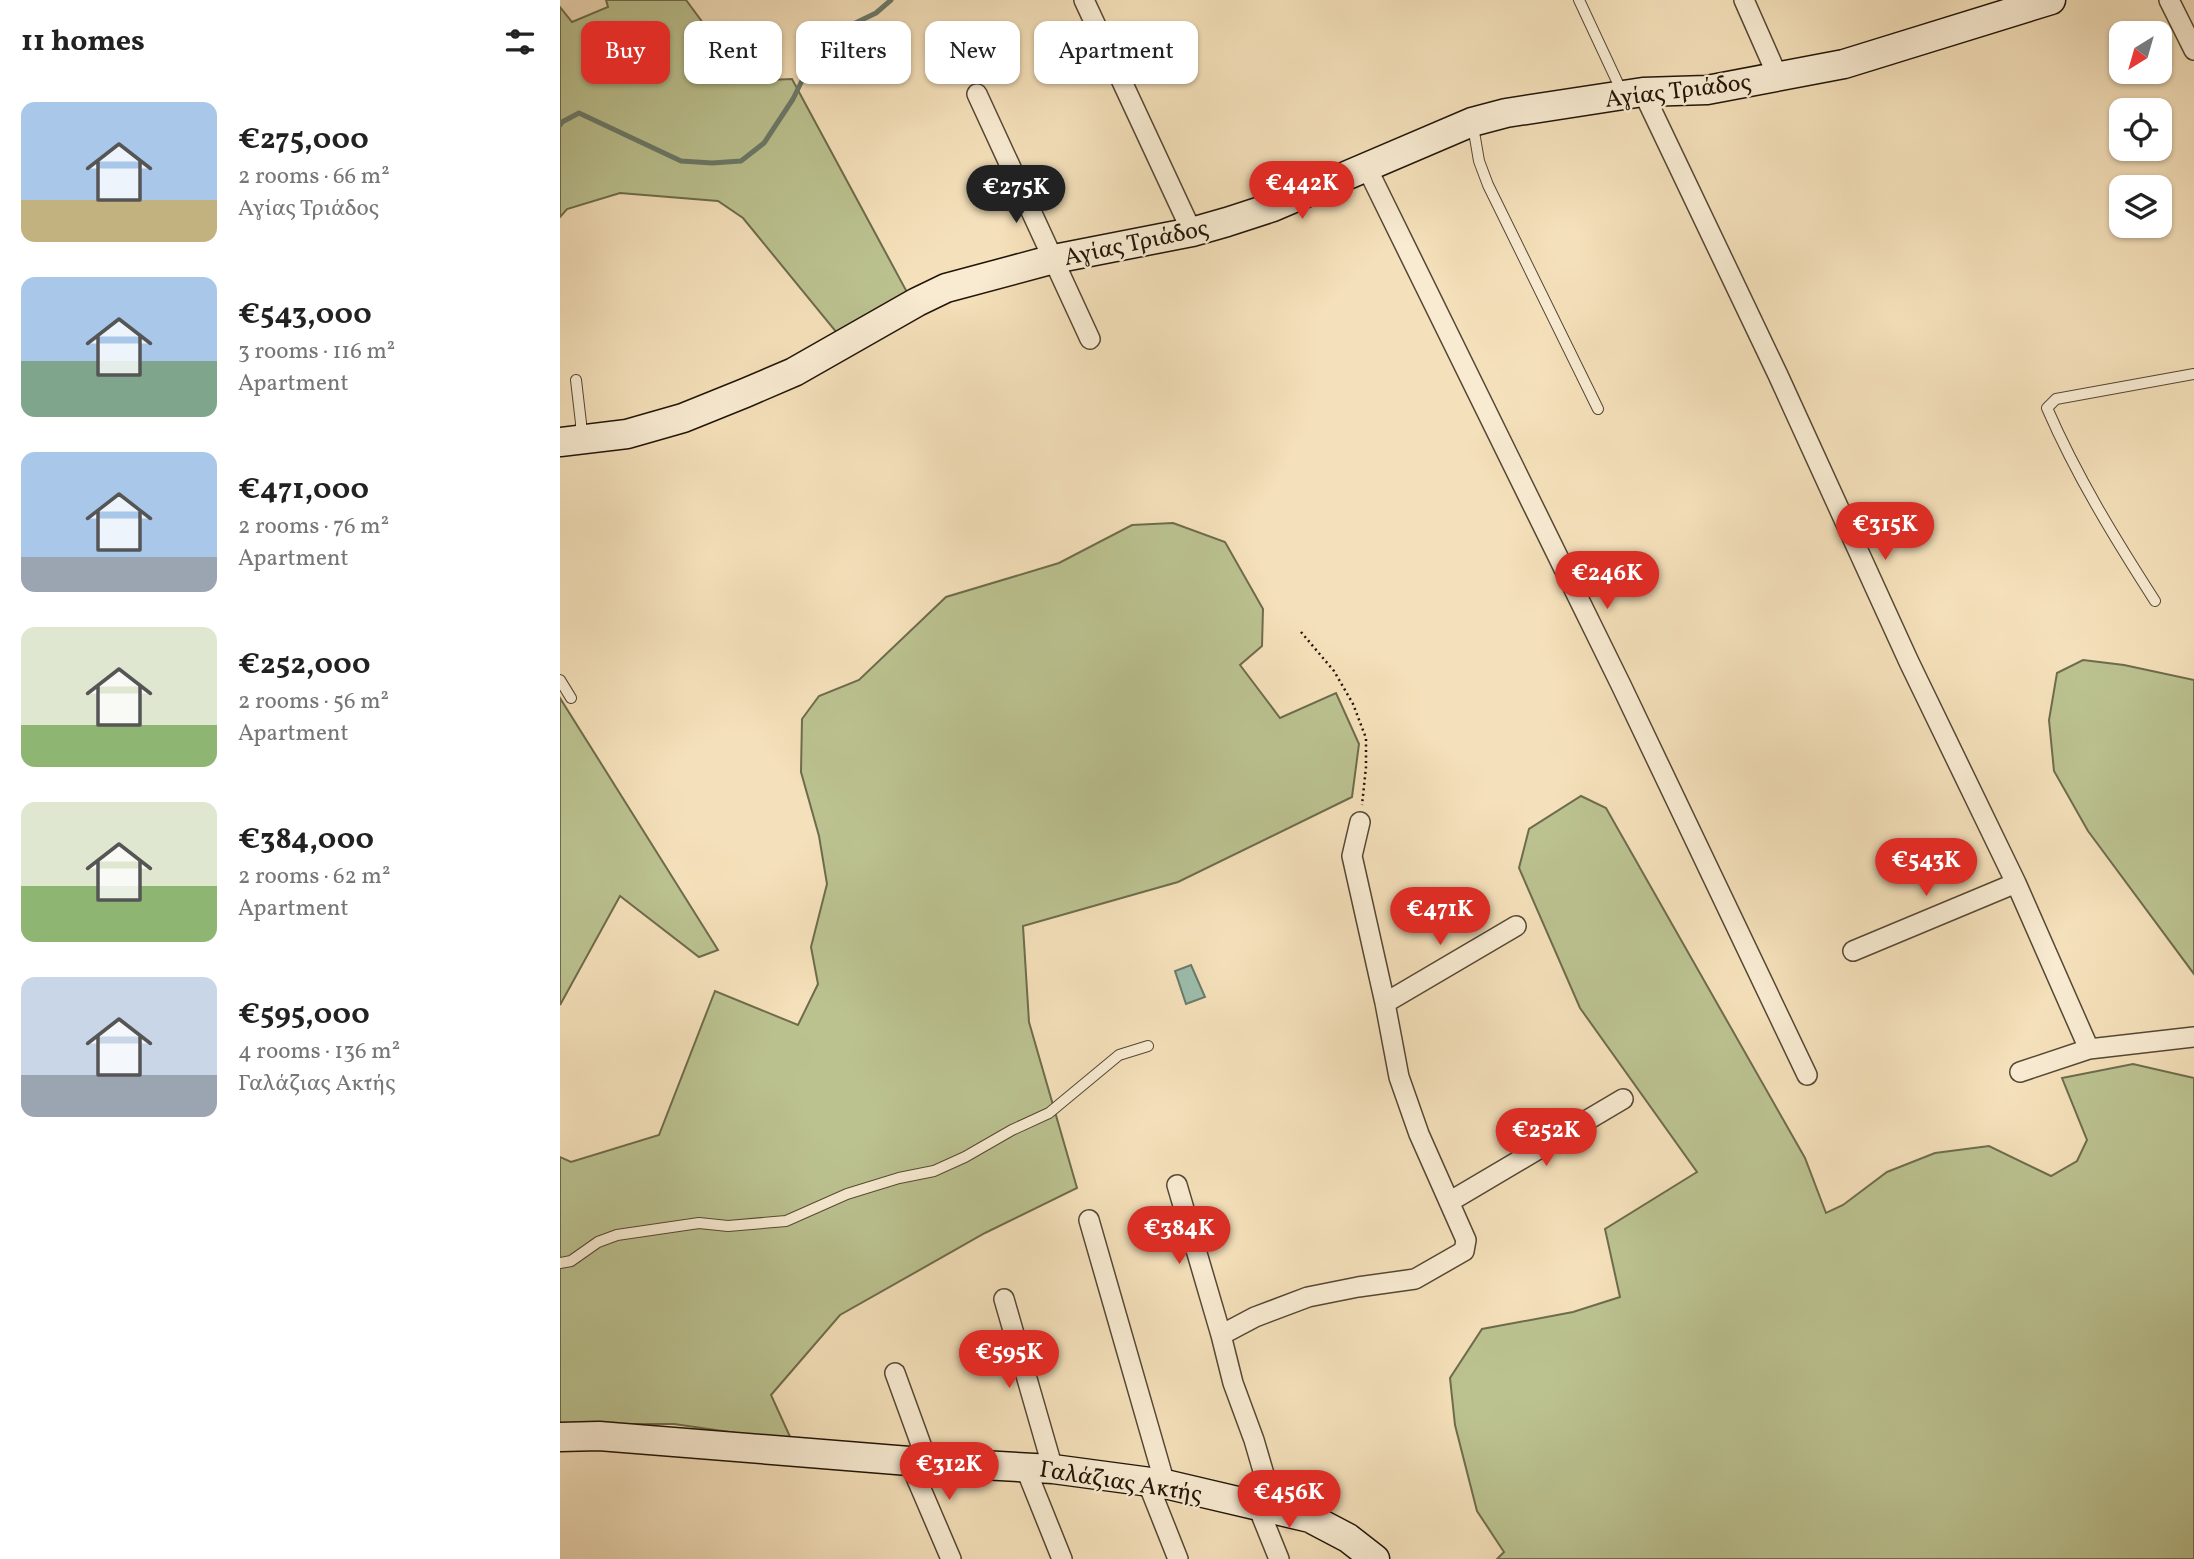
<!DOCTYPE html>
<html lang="en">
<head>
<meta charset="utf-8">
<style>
	:root { --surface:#fff; --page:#f2f2f2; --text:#222; --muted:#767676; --accent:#d93025 }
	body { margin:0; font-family:Vollkorn,serif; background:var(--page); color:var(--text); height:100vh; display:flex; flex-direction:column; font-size:26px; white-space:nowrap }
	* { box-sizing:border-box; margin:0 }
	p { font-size:23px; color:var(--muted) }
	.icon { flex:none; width:38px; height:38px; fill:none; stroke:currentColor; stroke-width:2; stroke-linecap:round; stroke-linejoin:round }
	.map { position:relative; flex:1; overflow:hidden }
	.details { display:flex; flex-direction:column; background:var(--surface); width:560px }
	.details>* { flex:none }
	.hud { position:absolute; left:21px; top:21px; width:665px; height:63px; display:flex; gap:14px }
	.needle { width:46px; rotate:217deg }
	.buttons { position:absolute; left:1549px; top:21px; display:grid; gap:14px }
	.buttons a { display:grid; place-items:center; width:63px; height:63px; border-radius:14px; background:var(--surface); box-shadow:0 2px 5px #0004; font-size:35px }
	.price { position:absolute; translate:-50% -60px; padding:0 16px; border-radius:24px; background:var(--accent); color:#fff; font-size:23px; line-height:46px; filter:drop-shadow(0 2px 4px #0008) }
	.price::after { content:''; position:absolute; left:50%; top:42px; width:21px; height:16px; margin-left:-10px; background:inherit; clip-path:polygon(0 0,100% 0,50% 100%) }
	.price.selected { background:#222; color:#fff }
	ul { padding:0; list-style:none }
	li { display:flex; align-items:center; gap:21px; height:175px; padding:0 21px }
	li span { display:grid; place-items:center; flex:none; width:196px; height:140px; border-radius:14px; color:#555 }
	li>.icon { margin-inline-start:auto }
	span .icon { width:84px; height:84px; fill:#fffc; stroke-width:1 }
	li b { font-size:30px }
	h2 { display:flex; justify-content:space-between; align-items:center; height:84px; padding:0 21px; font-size:30px }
	.pill { padding:0 24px; border-radius:14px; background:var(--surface); box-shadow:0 2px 5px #0004; font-size:24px; line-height:63px }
	.pill.selected { background:var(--accent); color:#fff }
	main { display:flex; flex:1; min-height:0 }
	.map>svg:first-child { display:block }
</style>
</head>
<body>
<main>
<section class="details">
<h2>11 homes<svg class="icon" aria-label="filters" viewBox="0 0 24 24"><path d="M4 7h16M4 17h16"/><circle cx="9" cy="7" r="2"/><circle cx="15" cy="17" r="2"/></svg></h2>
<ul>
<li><span style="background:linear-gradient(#a9c7e8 70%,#c2b280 0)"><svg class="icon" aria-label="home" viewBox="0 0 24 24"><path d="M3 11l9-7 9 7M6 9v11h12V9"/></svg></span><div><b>€275,000</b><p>2 rooms · 66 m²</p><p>Αγίας Τριάδος</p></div></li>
<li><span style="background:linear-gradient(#a9c7e8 60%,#7fa58c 0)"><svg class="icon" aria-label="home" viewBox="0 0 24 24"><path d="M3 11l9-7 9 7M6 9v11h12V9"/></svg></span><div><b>€543,000</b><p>3 rooms · 116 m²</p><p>Apartment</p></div></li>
<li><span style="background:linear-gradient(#a9c7e8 75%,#9aa5b1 0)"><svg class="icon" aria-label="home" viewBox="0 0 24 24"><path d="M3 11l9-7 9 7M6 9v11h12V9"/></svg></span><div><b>€471,000</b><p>2 rooms · 76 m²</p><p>Apartment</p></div></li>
<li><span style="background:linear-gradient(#dfe7d0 70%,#8fb573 0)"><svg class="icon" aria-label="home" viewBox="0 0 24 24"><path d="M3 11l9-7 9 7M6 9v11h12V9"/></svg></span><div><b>€252,000</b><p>2 rooms · 56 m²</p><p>Apartment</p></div></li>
<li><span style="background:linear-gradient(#dfe7d0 60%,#8fb573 0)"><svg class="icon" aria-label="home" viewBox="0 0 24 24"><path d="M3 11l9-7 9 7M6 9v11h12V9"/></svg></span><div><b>€384,000</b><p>2 rooms · 62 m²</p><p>Apartment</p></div></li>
<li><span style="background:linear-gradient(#c9d6e8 70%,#9aa5b1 0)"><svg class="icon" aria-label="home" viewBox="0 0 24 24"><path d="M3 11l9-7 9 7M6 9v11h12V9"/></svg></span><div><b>€595,000</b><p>4 rooms · 136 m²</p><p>Γαλάζιας Ακτής</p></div></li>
</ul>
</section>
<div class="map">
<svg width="1634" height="1559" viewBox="0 0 1634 1559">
	<rect width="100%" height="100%" fill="#f4e0ba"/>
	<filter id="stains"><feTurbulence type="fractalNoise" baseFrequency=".00286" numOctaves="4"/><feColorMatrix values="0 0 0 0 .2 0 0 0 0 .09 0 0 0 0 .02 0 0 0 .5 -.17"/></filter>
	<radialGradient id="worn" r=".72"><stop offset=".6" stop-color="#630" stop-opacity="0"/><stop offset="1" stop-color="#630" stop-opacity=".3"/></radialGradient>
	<path fill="#bbc290" stroke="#6e6c4c" stroke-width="2" d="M46 0H126L186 81 232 79 348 294 277 333 183 218 158 201 60 193 7 209 0 217V7L12 22 48 7Z
		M613 523 665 542 703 609 702 646 680 665 720 718 776 693 799 744 792 797 618 882 463 926 469 1022 517 1188 425 1233 280 1315 211 1395 232 1441 114 1424H0V1157L11 1162 99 1135 155 991 238 1025 258 984 251 947 267 884 259 836 241 772 242 719 259 696 299 680 386 597 499 563 572 525Z
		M1523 660 1564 665 1634 680V974L1528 831 1494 771 1489 720 1497 673Z
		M0 698 158 950 139 957 60 896 0 1005Z
		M1021 796 1046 808 1245 1158 1266 1213 1283 1205 1327 1172 1375 1153 1429 1146 1491 1176 1517 1161 1527 1140 1502 1078 1573 1064 1634 1078V1559H937L944 1552 917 1511 895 1425 890 1378 922 1329 1013 1312 1060 1297 1045 1229 1137 1172 1020 1008 959 868 969 829Z"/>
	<path fill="#9cbdac" stroke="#6b7a6a" stroke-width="2" d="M631 965 645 997 626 1004 615 971Z"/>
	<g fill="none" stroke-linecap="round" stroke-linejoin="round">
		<path stroke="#6b7a6a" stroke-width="5" d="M0 125 2 122 19 113 121 161 152 163 181 161 204 143 233 99 257 50 285 28 316 13 331 0"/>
		<g stroke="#564834" stroke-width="12">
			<path id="lane" d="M1019 0 1062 92
				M913 126 919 161 928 185 1038 409
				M16 380 21 423V436
				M1595 601C1555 539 1516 475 1487 408L1496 399 1634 374
				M0 680 11 698
				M0 1263 11 1261 38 1242 57 1235 139 1223 168 1226 226 1221 287 1194 339 1178 374 1171 405 1157 452 1130 489 1113 559 1055 588 1046"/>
		</g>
		<g stroke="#564834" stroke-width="22">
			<path id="street" d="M524 0 632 232
				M1184 0 1218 77
				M1609 0 1634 50
				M1083 92 1218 375 1349 662 1456 883 1529 1049
				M417 94 530 339
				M806 166 1061 685 1247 1075
				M1293 951 1456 883
				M825 1003 956 926
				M1460 1072 1529 1049 1634 1037
				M617 1185 661 1335
				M889 1202 1063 1099
				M529 1220 605 1484
				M444 1299 493 1469
				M335 1373 367 1461
				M349 1461 391 1559
				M465 1467 502 1559
				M587 1481 618 1559
				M719 1559 702 1517 706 1481 694 1440 673 1383 661 1335 695 1317 748 1297 798 1287 855 1279 904 1251 906 1240 859 1134 839 1077 825 1003 792 856 800 822"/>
		</g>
		<g stroke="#221508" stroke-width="31">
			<path id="secondary" d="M0 442 67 434 123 418 185 393 234 372 357 302 386 288 494 259 632 232 667 222 713 207 912 122 946 113 1083 92 1147 90 1284 64 1491 0
				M0 1437 39 1436 349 1461 493 1469 605 1484 750 1518 788 1538 815 1559"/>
		</g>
		<path stroke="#221508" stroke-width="2.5" stroke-dasharray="2 3.5" stroke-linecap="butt" d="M741 632 774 671 793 704 806 738V767L802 805"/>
		<use href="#lane" stroke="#f8ebd2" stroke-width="10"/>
		<use href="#street" stroke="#f8ebd2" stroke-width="19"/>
		<use href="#secondary" stroke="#f8ebd2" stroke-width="28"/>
	</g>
	<g text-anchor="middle" stroke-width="5" stroke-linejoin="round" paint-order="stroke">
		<g font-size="24" fill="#221508" stroke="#f8ebd2">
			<text transform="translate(1118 90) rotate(-7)" y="8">Αγίας Τριάδος</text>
			<text transform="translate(576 242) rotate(-12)" y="8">Αγίας Τριάδος</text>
			<text transform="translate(561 1481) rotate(9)" y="8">Γαλάζιας Ακτής</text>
		</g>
	</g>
	<rect width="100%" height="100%" filter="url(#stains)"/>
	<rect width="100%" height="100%" fill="url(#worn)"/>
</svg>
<div class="buttons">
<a><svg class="needle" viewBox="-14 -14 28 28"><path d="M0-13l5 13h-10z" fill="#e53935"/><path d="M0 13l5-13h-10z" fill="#767676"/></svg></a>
<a><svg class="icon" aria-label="locate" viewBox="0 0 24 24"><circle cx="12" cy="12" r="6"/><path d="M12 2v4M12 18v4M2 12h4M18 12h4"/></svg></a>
<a><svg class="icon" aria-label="layers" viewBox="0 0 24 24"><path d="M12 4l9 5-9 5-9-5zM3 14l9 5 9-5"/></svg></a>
</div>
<b class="price" style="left:742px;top:221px">€442K</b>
<b class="price selected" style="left:456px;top:225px">€275K</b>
<b class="price" style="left:1325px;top:562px">€315K</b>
<b class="price" style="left:1047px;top:611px">€246K</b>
<b class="price" style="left:1366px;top:898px">€543K</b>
<b class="price" style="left:880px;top:947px">€471K</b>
<b class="price" style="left:986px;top:1168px">€252K</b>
<b class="price" style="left:619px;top:1266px">€384K</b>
<b class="price" style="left:449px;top:1390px">€595K</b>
<b class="price" style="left:389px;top:1502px">€312K</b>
<b class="price" style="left:729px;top:1530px">€456K</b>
<div class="hud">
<a class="pill selected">Buy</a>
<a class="pill">Rent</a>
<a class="pill">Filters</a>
<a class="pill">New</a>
<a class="pill">Apartment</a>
</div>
</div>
</main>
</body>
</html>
